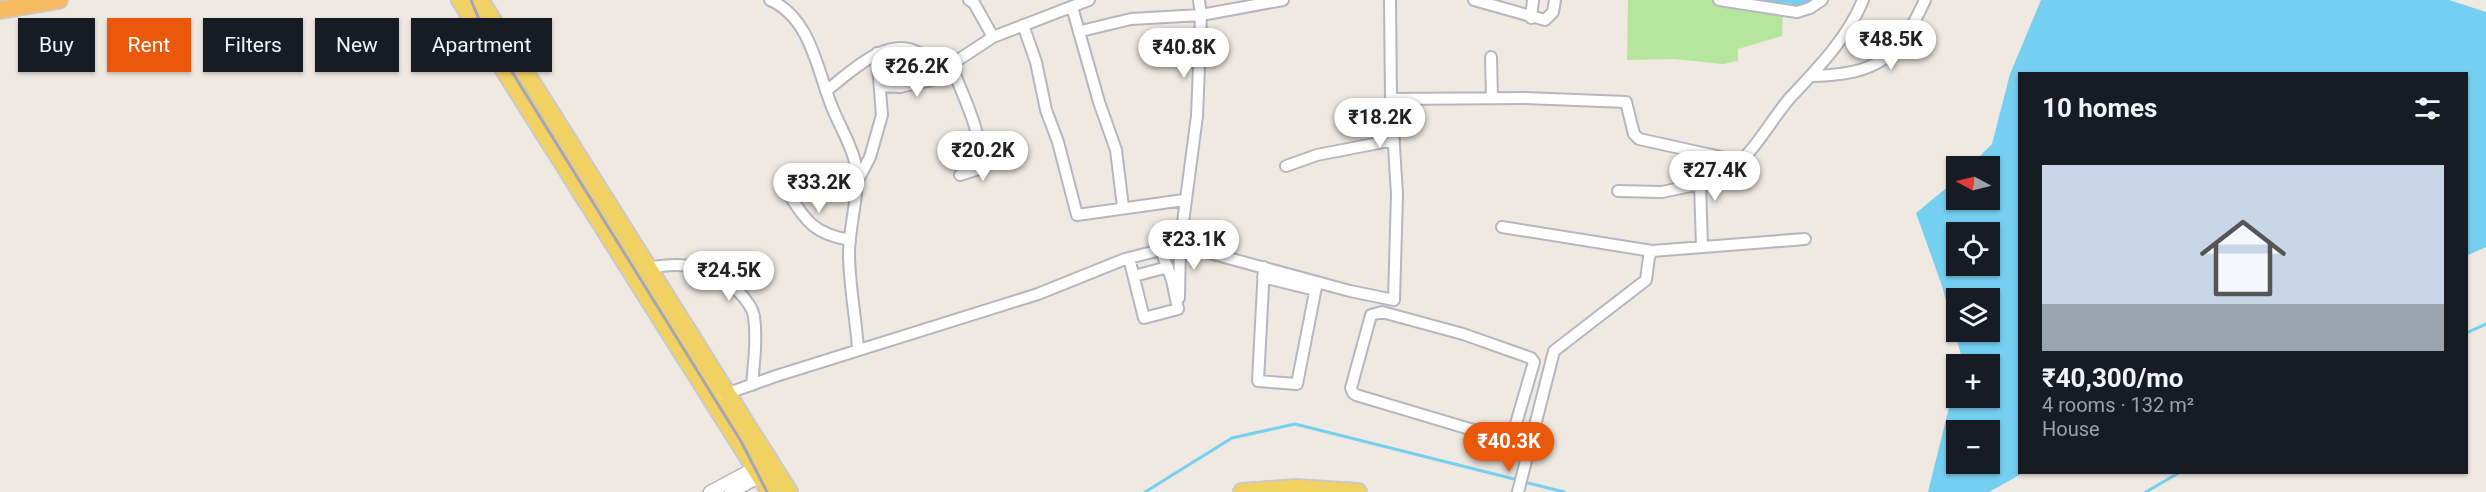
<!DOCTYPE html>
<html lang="en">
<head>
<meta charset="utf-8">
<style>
	:root { --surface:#171b24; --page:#242831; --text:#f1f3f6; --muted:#9ea1a6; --accent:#ea580c }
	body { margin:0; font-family:Roboto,sans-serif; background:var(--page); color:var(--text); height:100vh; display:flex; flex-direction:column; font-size:22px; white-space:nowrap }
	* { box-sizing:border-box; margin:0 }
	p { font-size:20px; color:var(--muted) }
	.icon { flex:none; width:33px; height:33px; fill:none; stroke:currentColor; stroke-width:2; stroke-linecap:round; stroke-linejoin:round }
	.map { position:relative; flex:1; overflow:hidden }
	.details { position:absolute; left:2018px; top:72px; width:450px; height:402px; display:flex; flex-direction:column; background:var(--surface); border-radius:0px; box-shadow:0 2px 4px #0004 }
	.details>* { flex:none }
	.hud { position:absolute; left:18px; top:18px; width:570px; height:54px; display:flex; gap:12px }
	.needle { width:39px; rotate:277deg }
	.controls { position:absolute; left:1946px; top:156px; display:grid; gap:12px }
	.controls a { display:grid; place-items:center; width:54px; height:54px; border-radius:0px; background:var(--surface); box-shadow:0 2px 4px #0004; font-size:30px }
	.price { position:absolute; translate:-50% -51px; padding:0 14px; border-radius:21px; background:#fff; color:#222; font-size:20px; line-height:39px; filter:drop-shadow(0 2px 3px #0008) }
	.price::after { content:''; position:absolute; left:50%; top:36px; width:18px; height:14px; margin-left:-9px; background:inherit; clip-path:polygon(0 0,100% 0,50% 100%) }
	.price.on { background:var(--accent); color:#fff }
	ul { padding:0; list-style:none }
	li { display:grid; align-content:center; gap:12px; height:318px; padding:0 24px }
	li span { display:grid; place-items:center; height:186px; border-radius:0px; color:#555 }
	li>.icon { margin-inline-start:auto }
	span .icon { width:108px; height:108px; fill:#fffc; stroke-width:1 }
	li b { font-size:26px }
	h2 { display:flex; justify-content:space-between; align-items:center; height:72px; padding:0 24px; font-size:26px }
	.chip { padding:0 21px; border-radius:0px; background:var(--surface); box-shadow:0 2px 4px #0004; font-size:21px; line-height:54px }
	.chip.on { background:var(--accent); color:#fff }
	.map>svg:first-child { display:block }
</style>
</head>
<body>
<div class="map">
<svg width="2486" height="492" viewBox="0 0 2486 492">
	<rect width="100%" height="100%" fill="#efe9e1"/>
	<path fill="#b6e59e" d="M1628 0H1741L1783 7 1782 36 1738 49V61L1723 64 1674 59 1627 60Z"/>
	<path fill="#75cff0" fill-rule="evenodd" d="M1741 0H1816C1796 14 1764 4 1741 0Z
		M2041 0H2449L2486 12V247L2466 256V74H2019V472L2023 473 1989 492H1928L1956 379V398H1989V364H1959L1961 355 1942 286 1916 213 1956 180V200H1989V166H1970L1992 144 2010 74ZM1956 232H1989V266H1956ZM1956 298H1989V332H1956ZM1956 430H1989V464H1956Z"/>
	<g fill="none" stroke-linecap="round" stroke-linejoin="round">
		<path stroke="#75cff0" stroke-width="3" d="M2466 333 2486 324
			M1524 482 1564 492
			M1145 492 1232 438 1295 424 1518 480
			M2146 492 2180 472"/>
		<g stroke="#b4b7c1" stroke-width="14">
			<path id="minor" d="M770 0C811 18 817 70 832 107 839 125 851 144 855 162 861 193 849 223 849 253 849 285 856 318 858 349
				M969 0 974 3 993 37
				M1474 0 1545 20 1553 12 1555 0
				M1719 0 1797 12 1810 8 1822 0
				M1072 7 1099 102 1116 150 1123 207
				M1531 18 1533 0
				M1023 25 1036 62 1046 110 1058 142 1077 215 1184 200
				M1081 31 1131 19 1201 15 1199 0
				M1491 57 1492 98
				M1813 76C1877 74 1898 59 1925 0
				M880 86 900 87 950 76
				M826 91C851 72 888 33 921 54 938 64 933 70 956 77
				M1391 99 1525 98 1626 102 1634 134 1639 139 1734 160 1744 158C1761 140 1773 118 1789 99 1817 69 1847 39 1863 0
				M1286 166 1317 155 1394 140
				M960 175 976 170C988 143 964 99 954 72L955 62 993 37 1089 0
				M857 182 870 157 882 115 877 53
				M1618 191 1662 192 1700 184
				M788 193C807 222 814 234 850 240
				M1502 227 1652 251
				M1702 247 1700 184 1706 155
				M1129 258 1144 318 1178 309 1172 280 1161 250
				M1264 267 1258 381 1297 384 1317 282
				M648 268C683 261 710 265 737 290 744 297 752 306 754 316 757 339 754 363 752 385
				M1134 276 1168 267
				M1263 277 1315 290
				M1179 298 1180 245 1197 116 1201 15 1283 0
				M723 395 776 376 1038 294 1125 259 1180 245 1350 291 1394 300 1397 194 1391 99 1390 0
				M1511 441 1534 362 1531 358 1463 334 1382 312 1371 315 1351 388 1353 393 1356 395 1530 447
				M1518 492 1554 351 1646 280 1649 257 1652 251 1805 239"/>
		</g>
		<g stroke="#b4b7c1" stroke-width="15">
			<path id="tertiary" d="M710 492 755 468
				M731 492 760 476"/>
		</g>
		<g stroke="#c9c9c9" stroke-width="20">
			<path id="primary" d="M460 0 770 492
				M480 0 789 492
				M1242 492 1296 488 1358 492"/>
		</g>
		<g stroke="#c9c9c9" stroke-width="20">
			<path id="trunk" d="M0 10 59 0"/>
		</g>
		<use href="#minor" stroke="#fff" stroke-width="10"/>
		<use href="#tertiary" stroke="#fff" stroke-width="12"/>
		<use href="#primary" stroke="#f2d163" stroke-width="16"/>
		<use href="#trunk" stroke="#f8ba60" stroke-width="16"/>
		<path stroke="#a3a6b8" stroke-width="3" d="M471 0 478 17 742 443 767 492"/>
	</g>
</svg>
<div class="controls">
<a><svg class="needle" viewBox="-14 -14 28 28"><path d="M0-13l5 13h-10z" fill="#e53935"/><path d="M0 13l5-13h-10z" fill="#9ea1a6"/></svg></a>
<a><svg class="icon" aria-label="locate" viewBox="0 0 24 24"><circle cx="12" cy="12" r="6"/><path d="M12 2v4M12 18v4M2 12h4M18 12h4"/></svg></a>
<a><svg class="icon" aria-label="layers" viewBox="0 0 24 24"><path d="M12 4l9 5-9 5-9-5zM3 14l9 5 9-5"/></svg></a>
<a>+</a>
<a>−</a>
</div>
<b class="price" style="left:1891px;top:71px">₹48.5K</b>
<b class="price" style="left:1184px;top:79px">₹40.8K</b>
<b class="price" style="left:917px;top:98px">₹26.2K</b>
<b class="price" style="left:1380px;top:149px">₹18.2K</b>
<b class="price" style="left:983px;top:182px">₹20.2K</b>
<b class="price" style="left:1715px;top:202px">₹27.4K</b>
<b class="price" style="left:819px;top:214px">₹33.2K</b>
<b class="price" style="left:1194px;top:271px">₹23.1K</b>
<b class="price" style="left:729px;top:302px">₹24.5K</b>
<b class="price on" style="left:1509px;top:473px">₹40.3K</b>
<div class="hud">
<a class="chip">Buy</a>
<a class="chip on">Rent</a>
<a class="chip">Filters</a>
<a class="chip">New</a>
<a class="chip">Apartment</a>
</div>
<section class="details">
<h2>10 homes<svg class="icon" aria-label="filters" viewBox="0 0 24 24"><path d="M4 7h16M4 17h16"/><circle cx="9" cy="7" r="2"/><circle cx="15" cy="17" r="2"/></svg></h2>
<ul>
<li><span style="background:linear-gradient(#c9d6e8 75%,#9aa5b1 0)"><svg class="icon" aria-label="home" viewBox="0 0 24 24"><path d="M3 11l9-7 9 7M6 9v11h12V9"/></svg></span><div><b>₹40,300/mo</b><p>4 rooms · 132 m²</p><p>House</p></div></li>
</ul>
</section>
</div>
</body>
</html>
